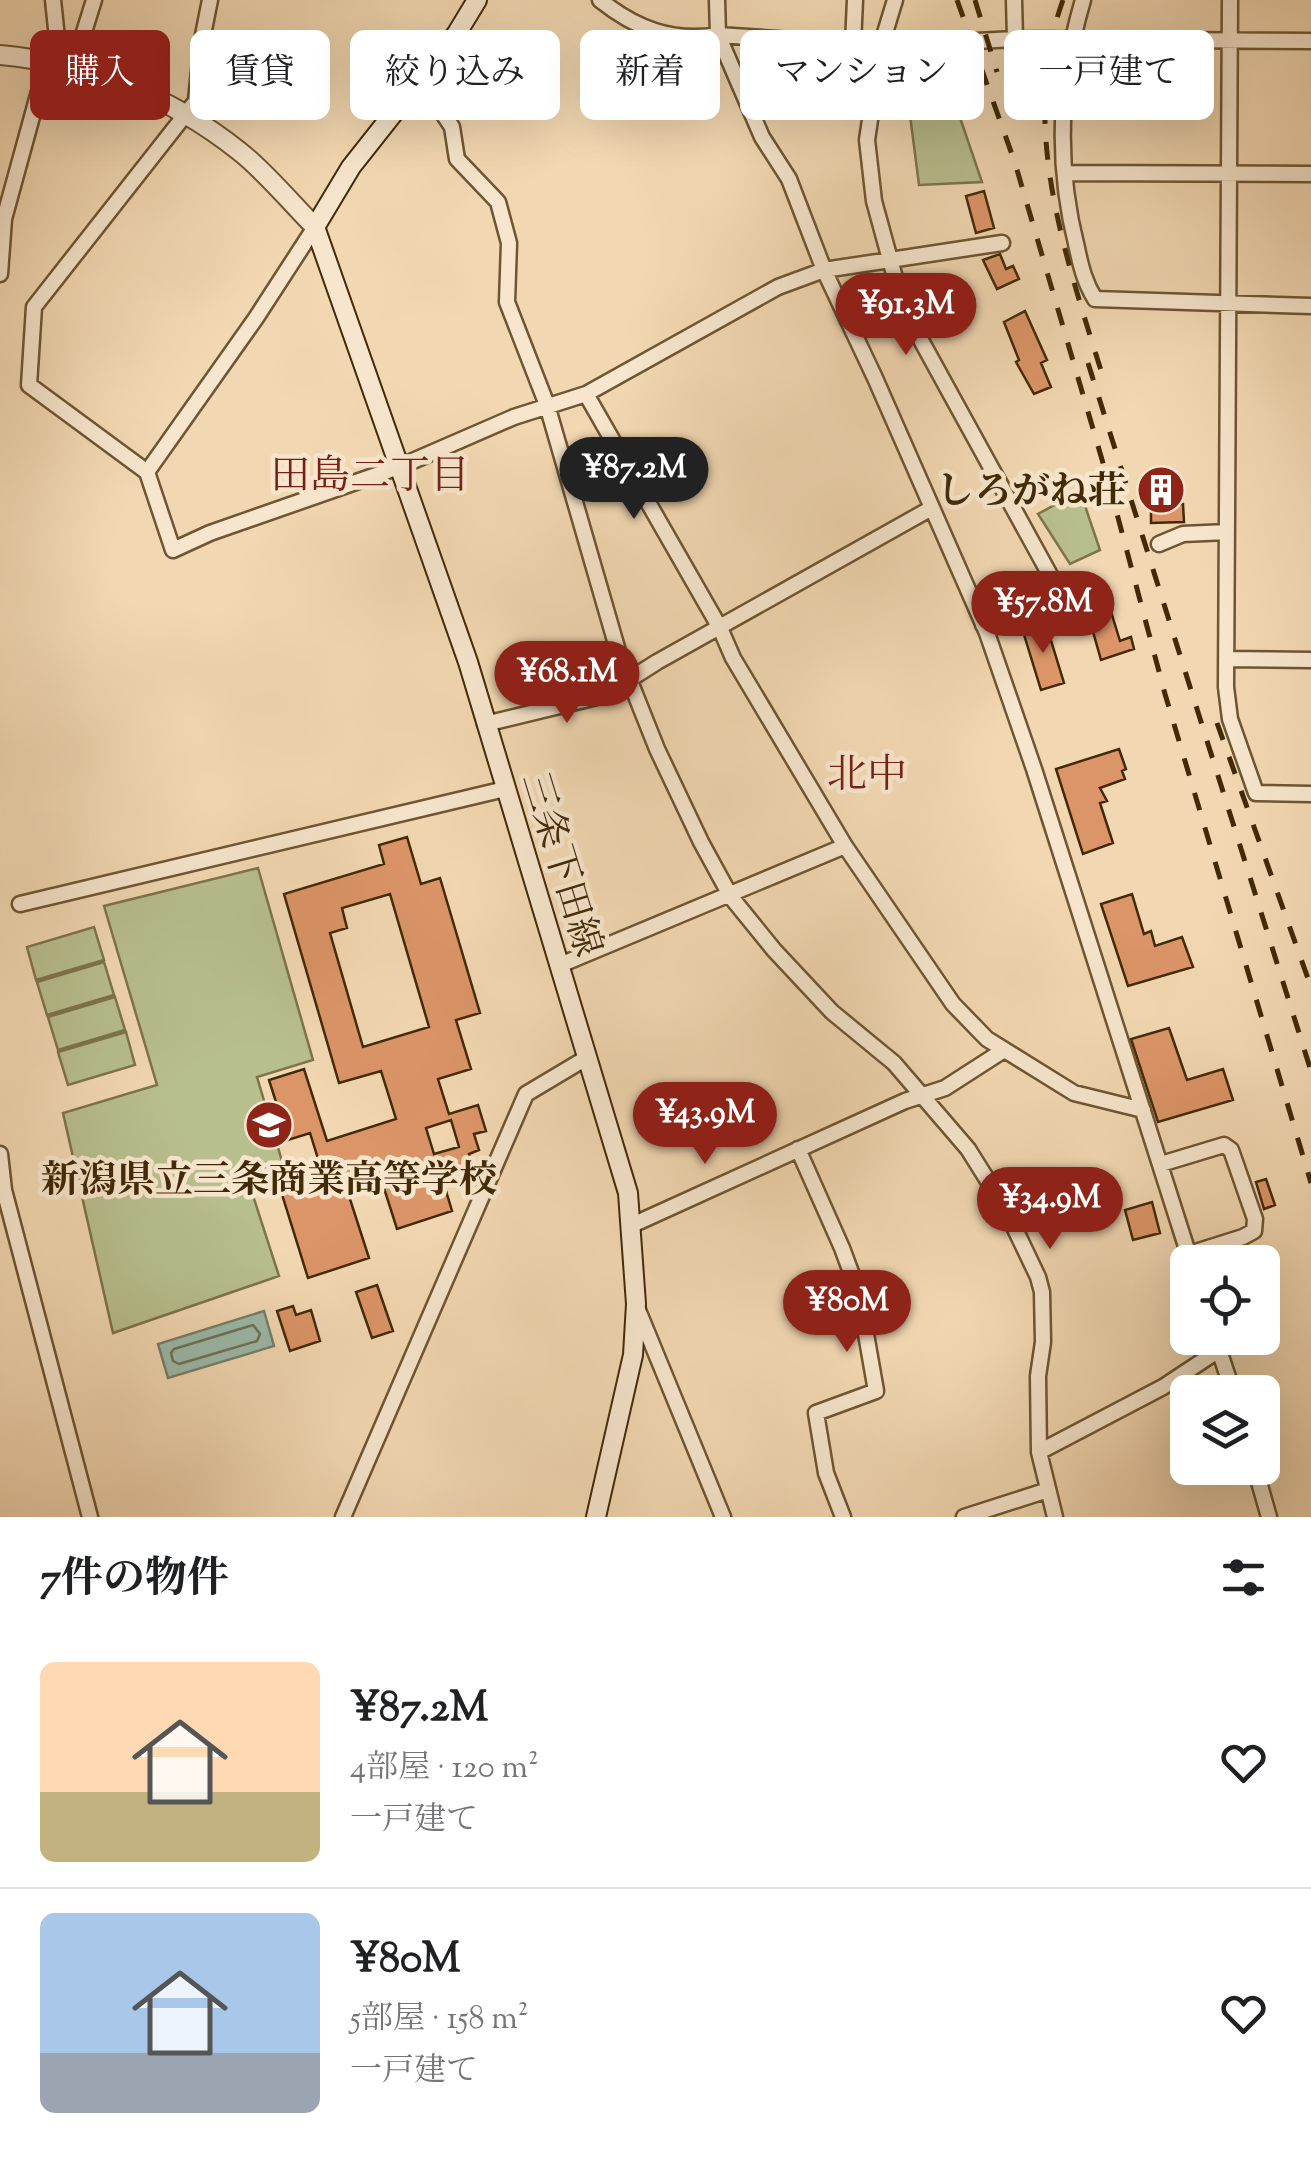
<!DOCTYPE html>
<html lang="ja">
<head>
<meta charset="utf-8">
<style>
	:root { --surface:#fff; --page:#f2f2f2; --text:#202124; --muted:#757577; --line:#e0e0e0; --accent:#8f2418 }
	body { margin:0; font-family:"Sorts Mill Goudy","Noto Serif JP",serif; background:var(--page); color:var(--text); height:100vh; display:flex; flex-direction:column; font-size:38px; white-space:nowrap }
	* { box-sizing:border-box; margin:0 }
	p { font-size:32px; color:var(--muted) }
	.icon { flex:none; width:55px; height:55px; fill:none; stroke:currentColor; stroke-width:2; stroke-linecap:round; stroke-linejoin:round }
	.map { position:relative; height:1517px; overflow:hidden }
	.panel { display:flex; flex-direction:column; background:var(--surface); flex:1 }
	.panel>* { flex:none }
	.top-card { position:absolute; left:30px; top:30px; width:1252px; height:90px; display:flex; gap:20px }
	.controls { position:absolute; left:1170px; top:1245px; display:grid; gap:20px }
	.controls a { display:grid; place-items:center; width:110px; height:110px; border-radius:15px; background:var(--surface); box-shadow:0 10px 40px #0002; font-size:50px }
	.price { position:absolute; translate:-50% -85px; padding:0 22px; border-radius:35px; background:var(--accent); color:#fff; font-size:32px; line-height:65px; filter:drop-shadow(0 2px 5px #0008) }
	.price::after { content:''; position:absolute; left:50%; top:60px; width:30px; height:22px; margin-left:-15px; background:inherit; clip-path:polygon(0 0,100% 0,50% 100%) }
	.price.active { background:#222; color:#fff }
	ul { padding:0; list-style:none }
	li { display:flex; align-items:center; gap:30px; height:250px; padding:0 40px }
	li+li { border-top:2px solid var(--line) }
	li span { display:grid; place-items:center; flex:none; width:280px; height:200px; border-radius:15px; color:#555 }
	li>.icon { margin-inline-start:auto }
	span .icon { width:120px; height:120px; fill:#fffc; stroke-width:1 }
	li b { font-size:42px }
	h2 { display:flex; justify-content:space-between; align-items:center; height:120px; padding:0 40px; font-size:42px }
	.chip { padding:0 35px; border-radius:15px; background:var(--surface); box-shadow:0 10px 40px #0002; font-size:35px; line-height:90px }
	.chip.active { background:var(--accent); color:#fff }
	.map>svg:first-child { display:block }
</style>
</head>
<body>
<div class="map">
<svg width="1311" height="1517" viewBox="0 0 1311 1517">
	<rect width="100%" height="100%" fill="#f2d8b2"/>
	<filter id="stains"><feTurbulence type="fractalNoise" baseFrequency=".002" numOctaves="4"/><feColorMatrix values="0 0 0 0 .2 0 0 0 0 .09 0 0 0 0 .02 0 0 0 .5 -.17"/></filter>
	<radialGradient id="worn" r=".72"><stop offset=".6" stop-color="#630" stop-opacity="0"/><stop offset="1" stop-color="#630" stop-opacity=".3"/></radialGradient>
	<path fill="#b8bf8e" stroke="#7d744a" stroke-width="2.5" d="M902 53H938L982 182 919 185Z
		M1080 491 1100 550 1070 564 1038 514Z
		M258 868 313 1060 257 1077 282 1161 246 1174 279 1276 113 1333 63 1113 157 1085 104 906Z
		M94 927 104 960 36 980 27 947Z
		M104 962 114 995 47 1015 37 982Z
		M115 997 125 1030 58 1050 48 1017Z
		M126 1032 135 1065 68 1085 58 1052Z"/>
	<path fill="#9bbaaa" stroke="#778069" stroke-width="2.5" d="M264 1311 274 1346 168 1378 158 1344Z"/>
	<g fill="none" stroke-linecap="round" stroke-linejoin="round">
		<path stroke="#6e7258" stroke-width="2.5" d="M253 1325 260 1334 257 1341 179 1364 173 1361 171 1353 174 1349Z"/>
	</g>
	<path fill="#dc9568" stroke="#422a07" stroke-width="2.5" fill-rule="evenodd" d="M984 191 994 228 976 233 966 196Z
		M1000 254 1006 269 1013 266 1019 279 997 289 983 260Z
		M1025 311 1047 360 1041 363 1051 387 1034 394 1016 362 1019 360 1004 322Z
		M1176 480V504H1183L1184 522 1151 523V499L1146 500 1145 481Z
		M1104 589 1120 641 1131 637 1134 649 1101 660 1088 614 1097 613 1090 593Z
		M1045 621 1064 683 1041 690 1022 628Z
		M1119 749 1126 769 1122 771 1125 779 1100 788 1107 801 1100 803 1113 843 1083 854 1056 769Z
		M407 837 421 884 440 878 480 1013 456 1020 471 1069 438 1079 449 1114 478 1105 486 1131 474 1134 479 1150 469 1154 472 1166 441 1174 452 1211 397 1229 383 1185 349 1196 369 1258 308 1278 276 1175 319 1162 310 1133 288 1140 269 1080 304 1069 327 1141 396 1119 381 1071 339 1083 284 894 384 864 379 845ZM390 894 429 1027 363 1047 330 933 347 928 342 908ZM451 1120 459 1147 434 1154 426 1128Z
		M1132 894 1144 934 1151 931 1155 946 1182 937 1193 967 1128 986 1101 904Z
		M1169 1028 1187 1080 1223 1069 1233 1100 1158 1122 1131 1039Z
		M1266 1179 1275 1205 1264 1209 1256 1182Z
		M1152 1202 1160 1233 1133 1240 1125 1210Z
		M377 1285 393 1331 372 1338 356 1292Z
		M293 1306 296 1315 311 1310 320 1341 290 1351 277 1311Z"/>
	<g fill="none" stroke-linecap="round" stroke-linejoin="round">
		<g stroke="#6e5632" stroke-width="19">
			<path id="minor" d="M53 0 57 38 80 45
				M600 0C635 28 672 43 718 35L881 46 1015 39 1311 41
				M717 0 718 35 762 137 789 179 824 270 875 378 987 633 1034 769 1191 1262
				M895 0 881 46 867 140 874 201 897 285 922 342 1050 575 1046 585 999 605 984 617 983 625
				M1014 0 1015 39
				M1083 0C1059 81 1056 166 1077 248 1081 267 1085 283 1095 299L1311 306
				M1230 0 1226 687 1230 719 1256 793 1311 794
				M853 44 855 0
				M62 66 80 45 94 0
				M420 79 452 127 457 159 498 202 509 243 507 302 547 405 618 651 657 749 701 842 731 897 774 950 832 1012 894 1063 968 1149 1005 1208 1038 1277 1042 1292 1043 1342 1038 1376 1039 1452 1055 1517
				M1065 173 1311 174
				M315 227 256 318 147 472 173 550 210 533 399 467 514 417 586 394 778 287 824 270 1002 243
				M0 274 4 219 47 62
				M586 394 720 628 733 658 845 846 953 1004 987 1039 1074 1093 1143 1110
				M147 472 29 385 34 307 196 101 202 40 210 0
				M1159 544 1183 534 1227 532
				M1226 659 1311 660
				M485 724 605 695 657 662 930 509
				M20 904 505 789
				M560 965 845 846
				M798 1149 842 1248 859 1294 876 1391 816 1413 826 1473 843 1517
				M0 1154 4 1190 90 1517
				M1161 1164 1224 1145 1231 1150 1255 1219 1254 1231 1243 1237 1189 1254
				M630 1226 905 1101 945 1088 1004 1050
				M638 1310 723 1517
				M1215 1338 1233 1392
				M1039 1452 1163 1387 1219 1350
				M1255 1468 1269 1517
				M343 1517 526 1094 588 1057
				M964 1517 1048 1490"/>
		</g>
		<g stroke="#6e5632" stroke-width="22">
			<path id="tertiary" d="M0 55C87 63 170 96 239 151 266 172 290 202 315 227"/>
		</g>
		<g stroke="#422a07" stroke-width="22">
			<path id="secondary" d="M477 0 457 33 351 167 315 227 468 662 628 1193 636 1304 633 1355 596 1517"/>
		</g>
		<use href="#minor" stroke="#f7e6cd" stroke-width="14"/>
		<use href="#tertiary" stroke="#f7e6cd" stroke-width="18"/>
		<use href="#secondary" stroke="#f7e6cd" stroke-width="18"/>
		<path stroke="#422a07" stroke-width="5" stroke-dasharray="18 18" stroke-linecap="butt" d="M957 0 1015 163 1108 480 1165 694 1311 1183
			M975 0 997 72
			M1063 0C1018 125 1066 257 1103 377
			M1088 363 1311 1071
			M1217 723 1311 987"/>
	</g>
	<defs>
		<g id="building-disc" transform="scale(2.5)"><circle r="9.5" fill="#8f2418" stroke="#f7e6cd"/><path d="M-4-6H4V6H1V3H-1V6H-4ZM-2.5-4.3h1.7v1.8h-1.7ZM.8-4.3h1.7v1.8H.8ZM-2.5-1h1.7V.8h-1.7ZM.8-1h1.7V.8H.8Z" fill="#fff"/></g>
		<g id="school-disc" transform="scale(2.5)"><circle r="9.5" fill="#8f2418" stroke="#f7e6cd"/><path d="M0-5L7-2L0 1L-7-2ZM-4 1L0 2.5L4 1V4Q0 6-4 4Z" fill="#fff"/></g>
	</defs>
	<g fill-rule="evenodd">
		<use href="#building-disc" x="1161" y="490"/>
		<use href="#school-disc" x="269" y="1125"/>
	</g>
	<g text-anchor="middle" stroke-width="9" stroke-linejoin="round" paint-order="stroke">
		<g font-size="38" font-weight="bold" fill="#422a07" stroke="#f7e6cd" text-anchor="end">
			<text x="1126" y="503">しろがね荘</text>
			<text x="269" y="1192" text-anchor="middle">新潟県立三条商業高等学校</text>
		</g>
		<g font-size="38" fill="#422a07" stroke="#f7e6cd">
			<text transform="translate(563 864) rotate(73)" y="13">三条下田線</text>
		</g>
		<g font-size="40" fill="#7a1f14" stroke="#f7e6cd">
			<text x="370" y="488">田島二丁目</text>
			<text x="867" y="787">北中</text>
		</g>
	</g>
	<rect width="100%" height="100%" filter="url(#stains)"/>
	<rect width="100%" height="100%" fill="url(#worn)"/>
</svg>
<div class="controls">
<a><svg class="icon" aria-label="locate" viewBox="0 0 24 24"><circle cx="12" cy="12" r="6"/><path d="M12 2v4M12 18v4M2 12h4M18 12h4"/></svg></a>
<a><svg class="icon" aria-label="layers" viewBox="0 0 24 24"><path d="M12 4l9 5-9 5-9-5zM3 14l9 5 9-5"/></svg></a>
</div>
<b class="price" style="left:906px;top:358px">¥91.3M</b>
<b class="price active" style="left:634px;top:522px">¥87.2M</b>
<b class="price" style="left:1043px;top:656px">¥57.8M</b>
<b class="price" style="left:567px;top:726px">¥68.1M</b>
<b class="price" style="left:705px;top:1167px">¥43.9M</b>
<b class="price" style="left:1050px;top:1252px">¥34.9M</b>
<b class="price" style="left:847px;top:1355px">¥80M</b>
<div class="top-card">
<a class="chip active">購入</a>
<a class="chip">賃貸</a>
<a class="chip">絞り込み</a>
<a class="chip">新着</a>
<a class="chip">マンション</a>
<a class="chip">一戸建て</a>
</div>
</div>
<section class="panel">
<h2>7件の物件<svg class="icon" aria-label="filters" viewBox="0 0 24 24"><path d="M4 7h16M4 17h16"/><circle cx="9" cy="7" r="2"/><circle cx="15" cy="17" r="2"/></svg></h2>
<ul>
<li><span style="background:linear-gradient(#ffd9b3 65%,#c2b280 0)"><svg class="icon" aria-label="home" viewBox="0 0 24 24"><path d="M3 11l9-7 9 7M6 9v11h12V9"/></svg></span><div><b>¥87.2M</b><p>4部屋 · 120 m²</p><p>一戸建て</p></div><svg class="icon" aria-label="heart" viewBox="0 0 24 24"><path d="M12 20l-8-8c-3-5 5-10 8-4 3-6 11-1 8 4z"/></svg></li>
<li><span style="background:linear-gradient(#a9c7e8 70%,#9aa5b1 0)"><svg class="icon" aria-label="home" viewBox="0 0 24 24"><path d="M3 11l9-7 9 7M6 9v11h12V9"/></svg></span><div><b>¥80M</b><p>5部屋 · 158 m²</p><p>一戸建て</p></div><svg class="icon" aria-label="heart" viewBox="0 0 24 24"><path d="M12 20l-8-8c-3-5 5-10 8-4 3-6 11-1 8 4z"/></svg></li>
</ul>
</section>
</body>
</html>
